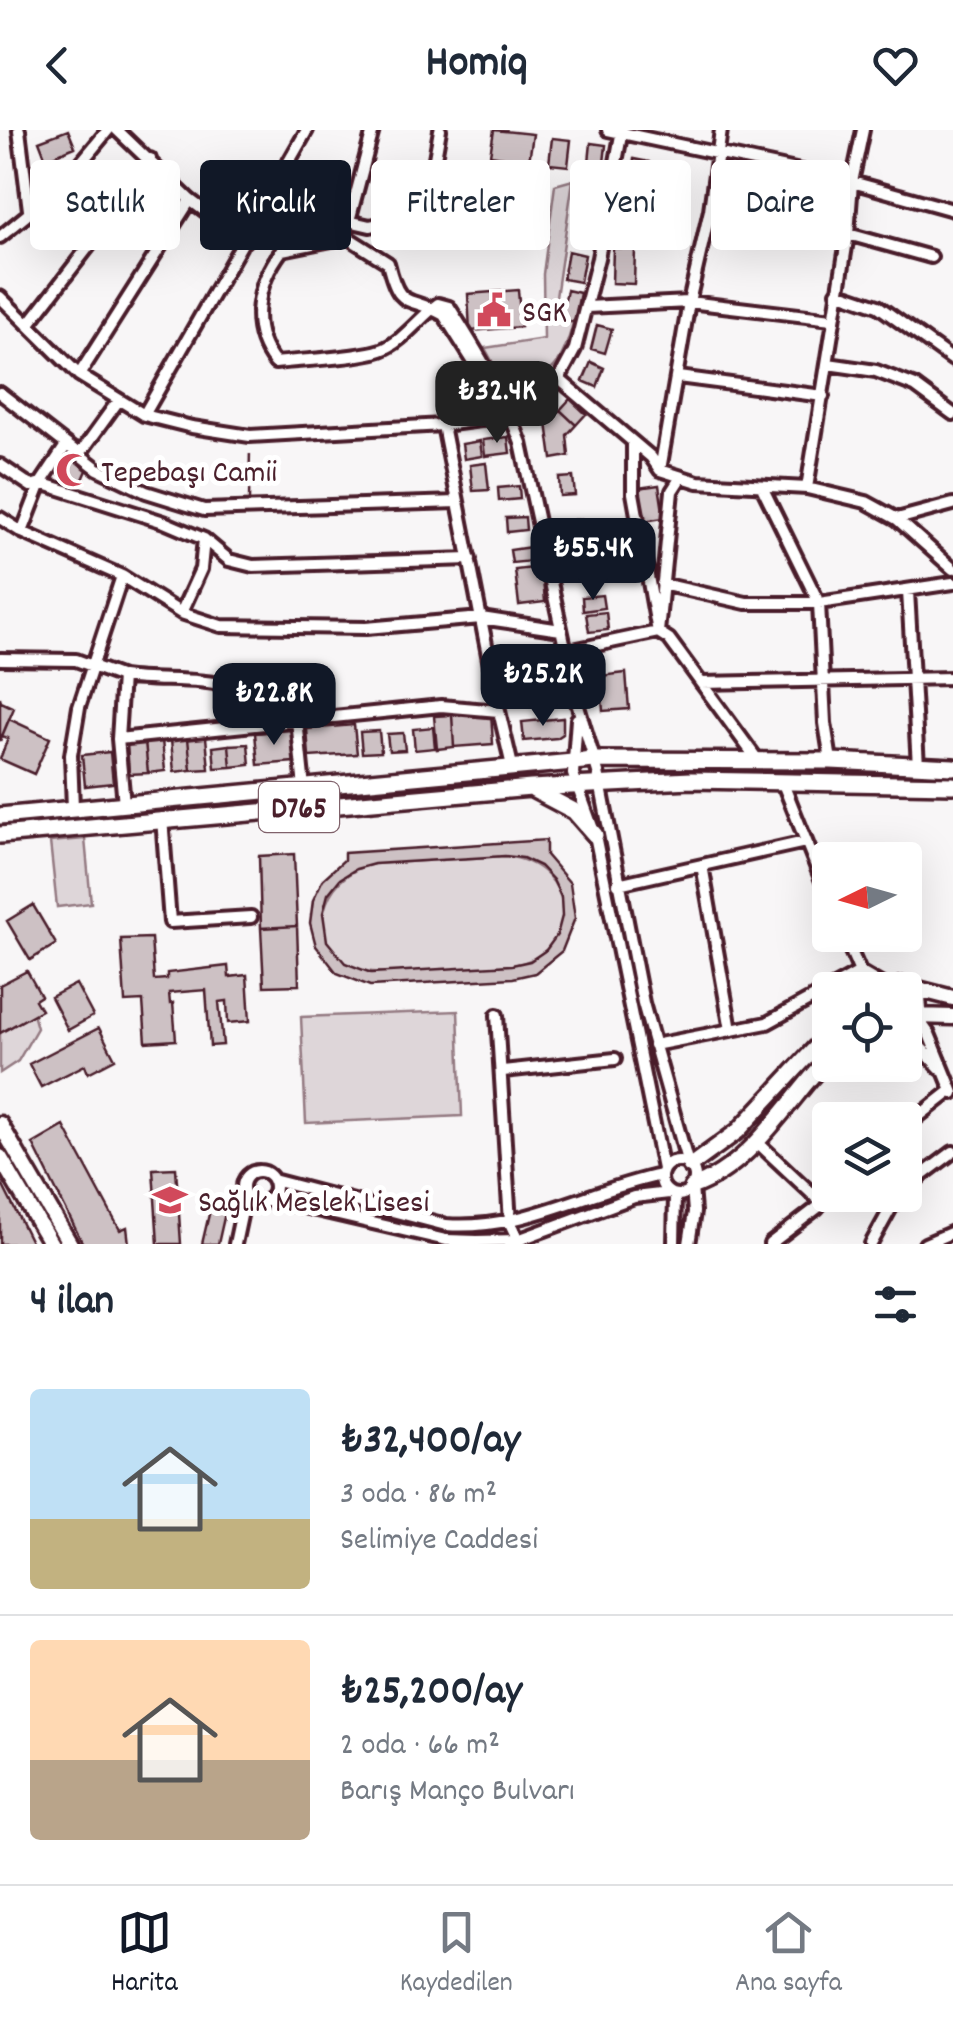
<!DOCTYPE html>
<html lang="tr">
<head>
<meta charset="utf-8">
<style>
	:root { --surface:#fff; --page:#f2f2f3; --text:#1f2937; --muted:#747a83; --line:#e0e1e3; --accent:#111827 }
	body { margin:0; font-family:Dekko,sans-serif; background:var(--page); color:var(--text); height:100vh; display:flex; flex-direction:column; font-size:38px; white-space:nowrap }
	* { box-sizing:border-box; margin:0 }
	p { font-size:32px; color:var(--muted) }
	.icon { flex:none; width:55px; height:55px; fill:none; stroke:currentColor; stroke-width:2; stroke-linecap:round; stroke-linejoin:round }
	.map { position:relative; height:1114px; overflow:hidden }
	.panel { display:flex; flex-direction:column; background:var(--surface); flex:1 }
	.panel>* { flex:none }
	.banner { position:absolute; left:30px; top:30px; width:895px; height:90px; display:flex; gap:20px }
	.needle { width:65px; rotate:265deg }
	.tools { position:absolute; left:812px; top:712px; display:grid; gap:20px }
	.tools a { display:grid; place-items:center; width:110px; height:110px; border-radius:10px; background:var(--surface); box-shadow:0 10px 40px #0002; font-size:50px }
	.price { position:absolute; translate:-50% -85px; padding:0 22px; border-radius:20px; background:var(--accent); color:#fff; font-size:32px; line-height:65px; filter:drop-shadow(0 2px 5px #0008) }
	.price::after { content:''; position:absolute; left:50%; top:60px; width:30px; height:22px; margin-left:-15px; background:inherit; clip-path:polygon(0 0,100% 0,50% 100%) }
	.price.current { background:#222; color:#fff }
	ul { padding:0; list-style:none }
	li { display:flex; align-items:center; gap:30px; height:250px; padding:0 30px }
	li+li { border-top:2px solid var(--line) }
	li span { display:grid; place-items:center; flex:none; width:280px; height:200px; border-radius:10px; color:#555 }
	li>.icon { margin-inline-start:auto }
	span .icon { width:120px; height:120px; fill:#fffc; stroke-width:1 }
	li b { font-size:42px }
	h2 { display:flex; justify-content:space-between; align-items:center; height:120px; padding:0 30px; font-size:42px }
	.tag { padding:0 35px; border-radius:10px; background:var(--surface); box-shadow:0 10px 40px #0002; font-size:35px; line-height:90px }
	.tag.current { background:var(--accent); color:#fff }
	header { display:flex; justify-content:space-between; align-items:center; height:130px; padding:0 30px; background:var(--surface); font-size:45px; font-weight:700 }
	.tab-bar { display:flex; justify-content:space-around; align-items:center; height:140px; border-top:2px solid var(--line); background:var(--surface); font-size:28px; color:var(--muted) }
	.tab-bar a { display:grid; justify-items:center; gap:5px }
	.tab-bar .current { color:var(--accent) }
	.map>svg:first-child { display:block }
</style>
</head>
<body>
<header><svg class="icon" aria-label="back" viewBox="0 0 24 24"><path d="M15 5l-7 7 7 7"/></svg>Homiq<svg class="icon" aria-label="heart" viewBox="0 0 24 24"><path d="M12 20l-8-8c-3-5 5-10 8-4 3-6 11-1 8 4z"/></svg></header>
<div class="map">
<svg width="953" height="1114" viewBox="0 0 953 1114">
	<rect width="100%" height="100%" fill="#f8f6f7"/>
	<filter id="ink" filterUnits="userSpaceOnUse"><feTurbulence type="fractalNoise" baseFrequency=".01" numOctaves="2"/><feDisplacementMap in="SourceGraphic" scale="20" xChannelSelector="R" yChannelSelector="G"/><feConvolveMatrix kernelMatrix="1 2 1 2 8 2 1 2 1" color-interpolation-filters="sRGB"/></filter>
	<g filter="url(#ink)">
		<path fill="#ded6d9" stroke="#947a82" stroke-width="2.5" d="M573 50 553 188 573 193C561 240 551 243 512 268L485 218 544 209 543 144 555 55Z
			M564 637V650L449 656 0 697V691Z
			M85 709 91 773 57 777 50 712Z
			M505 726C579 734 583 824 512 835 477 837 386 849 357 839 301 819 319 743 374 734Z
			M458 881 462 986 306 993 301 887Z
			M33 884 37 898 18 931 0 943V903Z"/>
		<path fill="#cdc1c4" stroke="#4a1f2b" stroke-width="2.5" fill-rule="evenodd" d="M68 0 75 17 46 29 39 11Z
			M494 0 533 4 529 31 490 25Z
			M552 8 571 10 568 36 549 34Z
			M591 13 606 15 604 33 589 32Z
			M634 29 649 32 646 51 631 48Z
			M628 71 642 73 638 95 624 92Z
			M613 118H635L634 154 612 153Z
			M568 121 585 125 580 152 563 149Z
			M518 160 521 197 470 201 468 164Z
			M567 160 580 163 574 192 561 189Z
			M597 195 612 199 605 223 591 219Z
			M591 232 604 238 597 257 583 251Z
			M570 269 586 284 576 295 560 280Z
			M560 280 576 295 567 305 569 326 552 329 547 293Z
			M508 307 510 323 485 326 483 310Z
			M480 311 482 326 464 329 462 314Z
			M65 324 88 338 81 354 57 343Z
			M486 333 489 360 473 361 470 335Z
			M573 347 575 365 560 366 559 348Z
			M659 355 664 388 643 391 638 358Z
			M519 356 520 369 499 371 498 358Z
			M525 387 526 400 507 402 506 388Z
			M581 389 585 417 571 419 567 391Z
			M531 417 533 431 512 433 510 420Z
			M542 437 545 472 519 475 515 440Z
			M602 465 604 478 583 481 582 467Z
			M606 482 608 500 589 502 586 484Z
			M540 514 541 532 508 535 506 517Z
			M626 543 629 579 603 581 600 546Z
			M545 551 546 567 510 570 509 554Z
			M0 567 1 572 14 578 0 611Z
			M491 582 493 614 454 617 452 585Z
			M452 585 454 617 437 619 434 586Z
			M563 588V604L557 608 524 611 522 592Z
			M9 589 50 608 34 644 0 629 8 608 2 606Z
			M354 595 357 624 309 627 307 599Z
			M433 597 435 618 415 620 413 599Z
			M291 600 294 632 258 635 255 603Z
			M379 601 381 622 362 623 360 602Z
			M403 603 405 620 389 621 387 604Z
			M206 607 209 639 191 640 188 608Z
			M188 608 191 640 174 642 171 610Z
			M162 610 165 641 148 643 145 611Z
			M145 611 148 643 129 644 127 613Z
			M248 614 250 635 231 637 229 615Z
			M229 615 231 637 215 638 213 617Z
			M110 622 113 653 85 656 82 625Z
			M546 710V725L570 753 575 788 562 821 535 843 513 848 370 856 337 843 316 816 310 793 313 770 323 749 344 730V723ZM505 726 523 728 540 736 553 750 561 767 562 786 557 805 546 820 530 831 512 835 371 843 345 833 327 811 323 783 328 764 340 749 356 739 374 734Z
			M294 724 297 796 261 798 259 726Z
			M33 775 56 814 30 830 7 791Z
			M297 796 299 855 264 856 261 798Z
			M151 808 154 850 167 849V843L228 836 229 847 247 845 250 891 228 893 227 871 219 872 223 915 210 916 206 860 169 863 170 874 173 873 176 910 146 912 143 871 125 872 121 809Z
			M27 841 41 866 35 870 41 880 0 903V855Z
			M76 854 93 886 68 900 51 867Z
			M99 898 115 929 88 943 85 935 41 957 29 934Z
			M64 996 120 1100 127 1097 129 1114H83L33 1014Z
			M176 1038 181 1114H158L153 1039Z
			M0 1050 32 1114H0Z
			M210 1080 225 1083 218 1114H202Z"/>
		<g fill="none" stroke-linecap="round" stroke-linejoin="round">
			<g stroke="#4a1f2b" stroke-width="18">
				<path id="minor" d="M19 0 29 80
					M117 0 190 70 245 111
					M608 0 852 52 848 104 807 358
					M863 0 852 52 953 80
					M266 72 370 96 389 92 428 68 440 0
					M710 80 848 104 931 127
					M349 91 373 0
					M0 107 60 58 108 0
					M837 162 878 176 953 230
					M0 167 79 245 144 285 192 297 250 306 443 295 511 286 538 273 559 249 575 219 598 128 622 0
					M587 177 689 172 832 189
					M28 195 103 98 113 77 150 29
					M828 234 876 241 915 256 953 284
					M79 245 190 70
					M678 247 823 266
					M559 249 651 327 660 340 698 352 807 358 866 372 897 389 953 439
					M0 263 98 339 146 362 204 380 458 372
					M144 285 307 0
					M511 286 494 264 444 185C407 164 400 182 388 133L347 107 282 120C257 153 247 198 275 233 302 230 358 228 381 220 403 212 419 188 438 174L449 177C477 221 503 264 521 313L577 573 598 642 643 873 688 1034
					M443 295 499 581
					M633 312V363L658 502 669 509 759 632
					M79 325 118 271
					M0 335 31 356 41 353 164 392 204 409 229 430 253 436 470 429
					M660 340 689 172 710 80 721 0
					M762 357 819 473 825 593 831 631
					M0 388 22 402 122 446 181 483 221 496 366 498 481 488 561 500
					M897 389 953 374
					M22 402 41 353 65 317
					M662 454 746 473H819L953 453
					M908 461 918 636
					M181 483 201 439 204 409
					M568 521 658 502 672 361 681 347
					M0 529 76 530 122 547 118 609 441 576 499 581 512 636
					M122 547C158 552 198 547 233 557 255 564 277 579 297 590L304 658
					M701 553 953 548
					M577 589 573 644 595 705 663 1039
					M118 609 124 674
					M782 651 830 771
					M73 678 71 625 79 577 122 446
					M162 688 170 792 251 787
					M702 735 731 900
					M618 754 805 712
					M844 805 860 842 889 859
					M497 885 510 1093 519 1112
					M916 886 929 904 953 963
					M905 901 941 939
					M654 915 767 893 860 842
					M503 941 615 929
					M905 997 951 961
					M756 1011 821 1072
					M661 1048a17 17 0 1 1 34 0a17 17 0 1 1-34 0Z
					M243 1057a16 16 0 1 1 32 0a16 16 0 1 1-32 0Z
					M273 1050 446 1095C522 1101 587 1060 661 1045
					M905 1058 953 1022
					M269 1069 446 1110 477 1111 518 1110 634 1067 669 1063
					M235 1114 245 1067
					M674 1114 675 1065
					M689 1114 694 1082 692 1057
					M770 1114 817 1078 830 1062
					M871 1114 898 1065
					M925 1114 953 1102"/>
			</g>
			<g stroke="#4a1f2b" stroke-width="21">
				<path id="major" d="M910 857 953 868
					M888 860 902 855 918 867 919 880 905 893
					M916 886 953 887
					M0 994 70 1114
					M0 1027 51 1114
					M690 1036 738 1001 830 902
					M692 1057C752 1036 788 970 830 926"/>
			</g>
			<g stroke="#4a1f2b" stroke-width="22">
				<path id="highway" d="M534 660 574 681 595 705
					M0 686 594 630 831 631 953 637
					M0 705 531 658 691 650 953 655"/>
			</g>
			<path stroke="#4a1f2b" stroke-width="2.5" stroke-dasharray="10 8" stroke-linecap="butt" d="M249 370 250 318"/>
			<use href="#minor" stroke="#fff" stroke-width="10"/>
			<use href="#major" stroke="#fff" stroke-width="14"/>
			<use href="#highway" stroke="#fff" stroke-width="15"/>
		</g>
	</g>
	<defs>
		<g id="civic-bare" transform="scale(2.7)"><path d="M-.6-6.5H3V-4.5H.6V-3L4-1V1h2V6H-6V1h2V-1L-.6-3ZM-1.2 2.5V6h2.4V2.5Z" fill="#d1495b" stroke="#fff" stroke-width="2.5" paint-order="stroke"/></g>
		<g id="mosque-bare" transform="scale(2.7)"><path d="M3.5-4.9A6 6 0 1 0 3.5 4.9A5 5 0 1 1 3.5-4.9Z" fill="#d1495b" stroke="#fff" stroke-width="2.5" paint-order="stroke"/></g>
		<g id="school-bare" transform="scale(2.7)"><path d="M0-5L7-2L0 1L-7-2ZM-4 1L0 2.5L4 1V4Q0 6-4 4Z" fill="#d1495b" stroke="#fff" stroke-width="2.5" paint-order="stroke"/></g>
	</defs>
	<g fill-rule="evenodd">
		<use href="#civic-bare" x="494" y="180"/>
		<use href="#mosque-bare" x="73" y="340"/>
		<use href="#school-bare" x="170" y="1070"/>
	</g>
	<g text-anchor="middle" stroke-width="10" stroke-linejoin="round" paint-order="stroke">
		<rect fill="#fff" stroke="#80626b" stroke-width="2.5" x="259" y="652" width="80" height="50" rx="8"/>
		<g font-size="30" font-weight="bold" fill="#4a1f2b">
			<text x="299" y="687">D765</text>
		</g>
		<g font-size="32" fill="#4a1f2b" stroke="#fff" text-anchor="start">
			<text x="522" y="191">SGK</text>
			<text x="101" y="351">Tepebaşı Camii</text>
			<text x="198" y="1081">Sağlık Meslek Lisesi</text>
		</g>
	</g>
</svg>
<div class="tools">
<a><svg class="needle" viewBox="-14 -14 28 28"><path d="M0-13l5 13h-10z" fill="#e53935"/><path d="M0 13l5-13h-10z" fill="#747a83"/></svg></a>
<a><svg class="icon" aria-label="locate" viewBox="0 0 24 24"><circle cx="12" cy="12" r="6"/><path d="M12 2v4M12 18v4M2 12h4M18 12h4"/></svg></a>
<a><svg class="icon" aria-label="layers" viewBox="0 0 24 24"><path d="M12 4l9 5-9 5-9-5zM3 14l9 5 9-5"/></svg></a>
</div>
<b class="price current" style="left:497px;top:316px">₺32.4K</b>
<b class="price" style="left:593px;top:473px">₺55.4K</b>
<b class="price" style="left:543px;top:599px">₺25.2K</b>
<b class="price" style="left:274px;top:618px">₺22.8K</b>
<div class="banner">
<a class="tag">Satılık</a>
<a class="tag current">Kiralık</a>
<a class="tag">Filtreler</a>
<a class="tag">Yeni</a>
<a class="tag">Daire</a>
</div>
</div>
<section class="panel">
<h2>4 ilan<svg class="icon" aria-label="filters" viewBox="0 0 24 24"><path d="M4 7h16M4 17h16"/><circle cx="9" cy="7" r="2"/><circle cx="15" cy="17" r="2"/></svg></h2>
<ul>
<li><span style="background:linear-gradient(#bfe0f5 65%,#c2b280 0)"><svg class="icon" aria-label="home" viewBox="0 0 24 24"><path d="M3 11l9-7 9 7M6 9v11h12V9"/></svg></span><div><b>₺32,400/ay</b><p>3 oda · 86 m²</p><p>Selimiye Caddesi</p></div></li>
<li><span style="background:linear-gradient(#ffd9b3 60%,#b9a48a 0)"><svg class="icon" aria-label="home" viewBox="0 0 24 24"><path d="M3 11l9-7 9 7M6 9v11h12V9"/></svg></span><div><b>₺25,200/ay</b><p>2 oda · 66 m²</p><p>Barış Manço Bulvarı</p></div></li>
</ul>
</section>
<nav class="tab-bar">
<a class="current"><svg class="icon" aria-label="map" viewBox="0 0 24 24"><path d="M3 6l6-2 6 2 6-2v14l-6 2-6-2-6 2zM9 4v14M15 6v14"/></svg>Harita</a>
<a><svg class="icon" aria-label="saved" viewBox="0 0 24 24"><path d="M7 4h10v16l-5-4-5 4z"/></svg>Kaydedilen</a>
<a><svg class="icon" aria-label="home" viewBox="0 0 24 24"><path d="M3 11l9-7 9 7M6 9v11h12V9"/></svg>Ana sayfa</a>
</nav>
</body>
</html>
